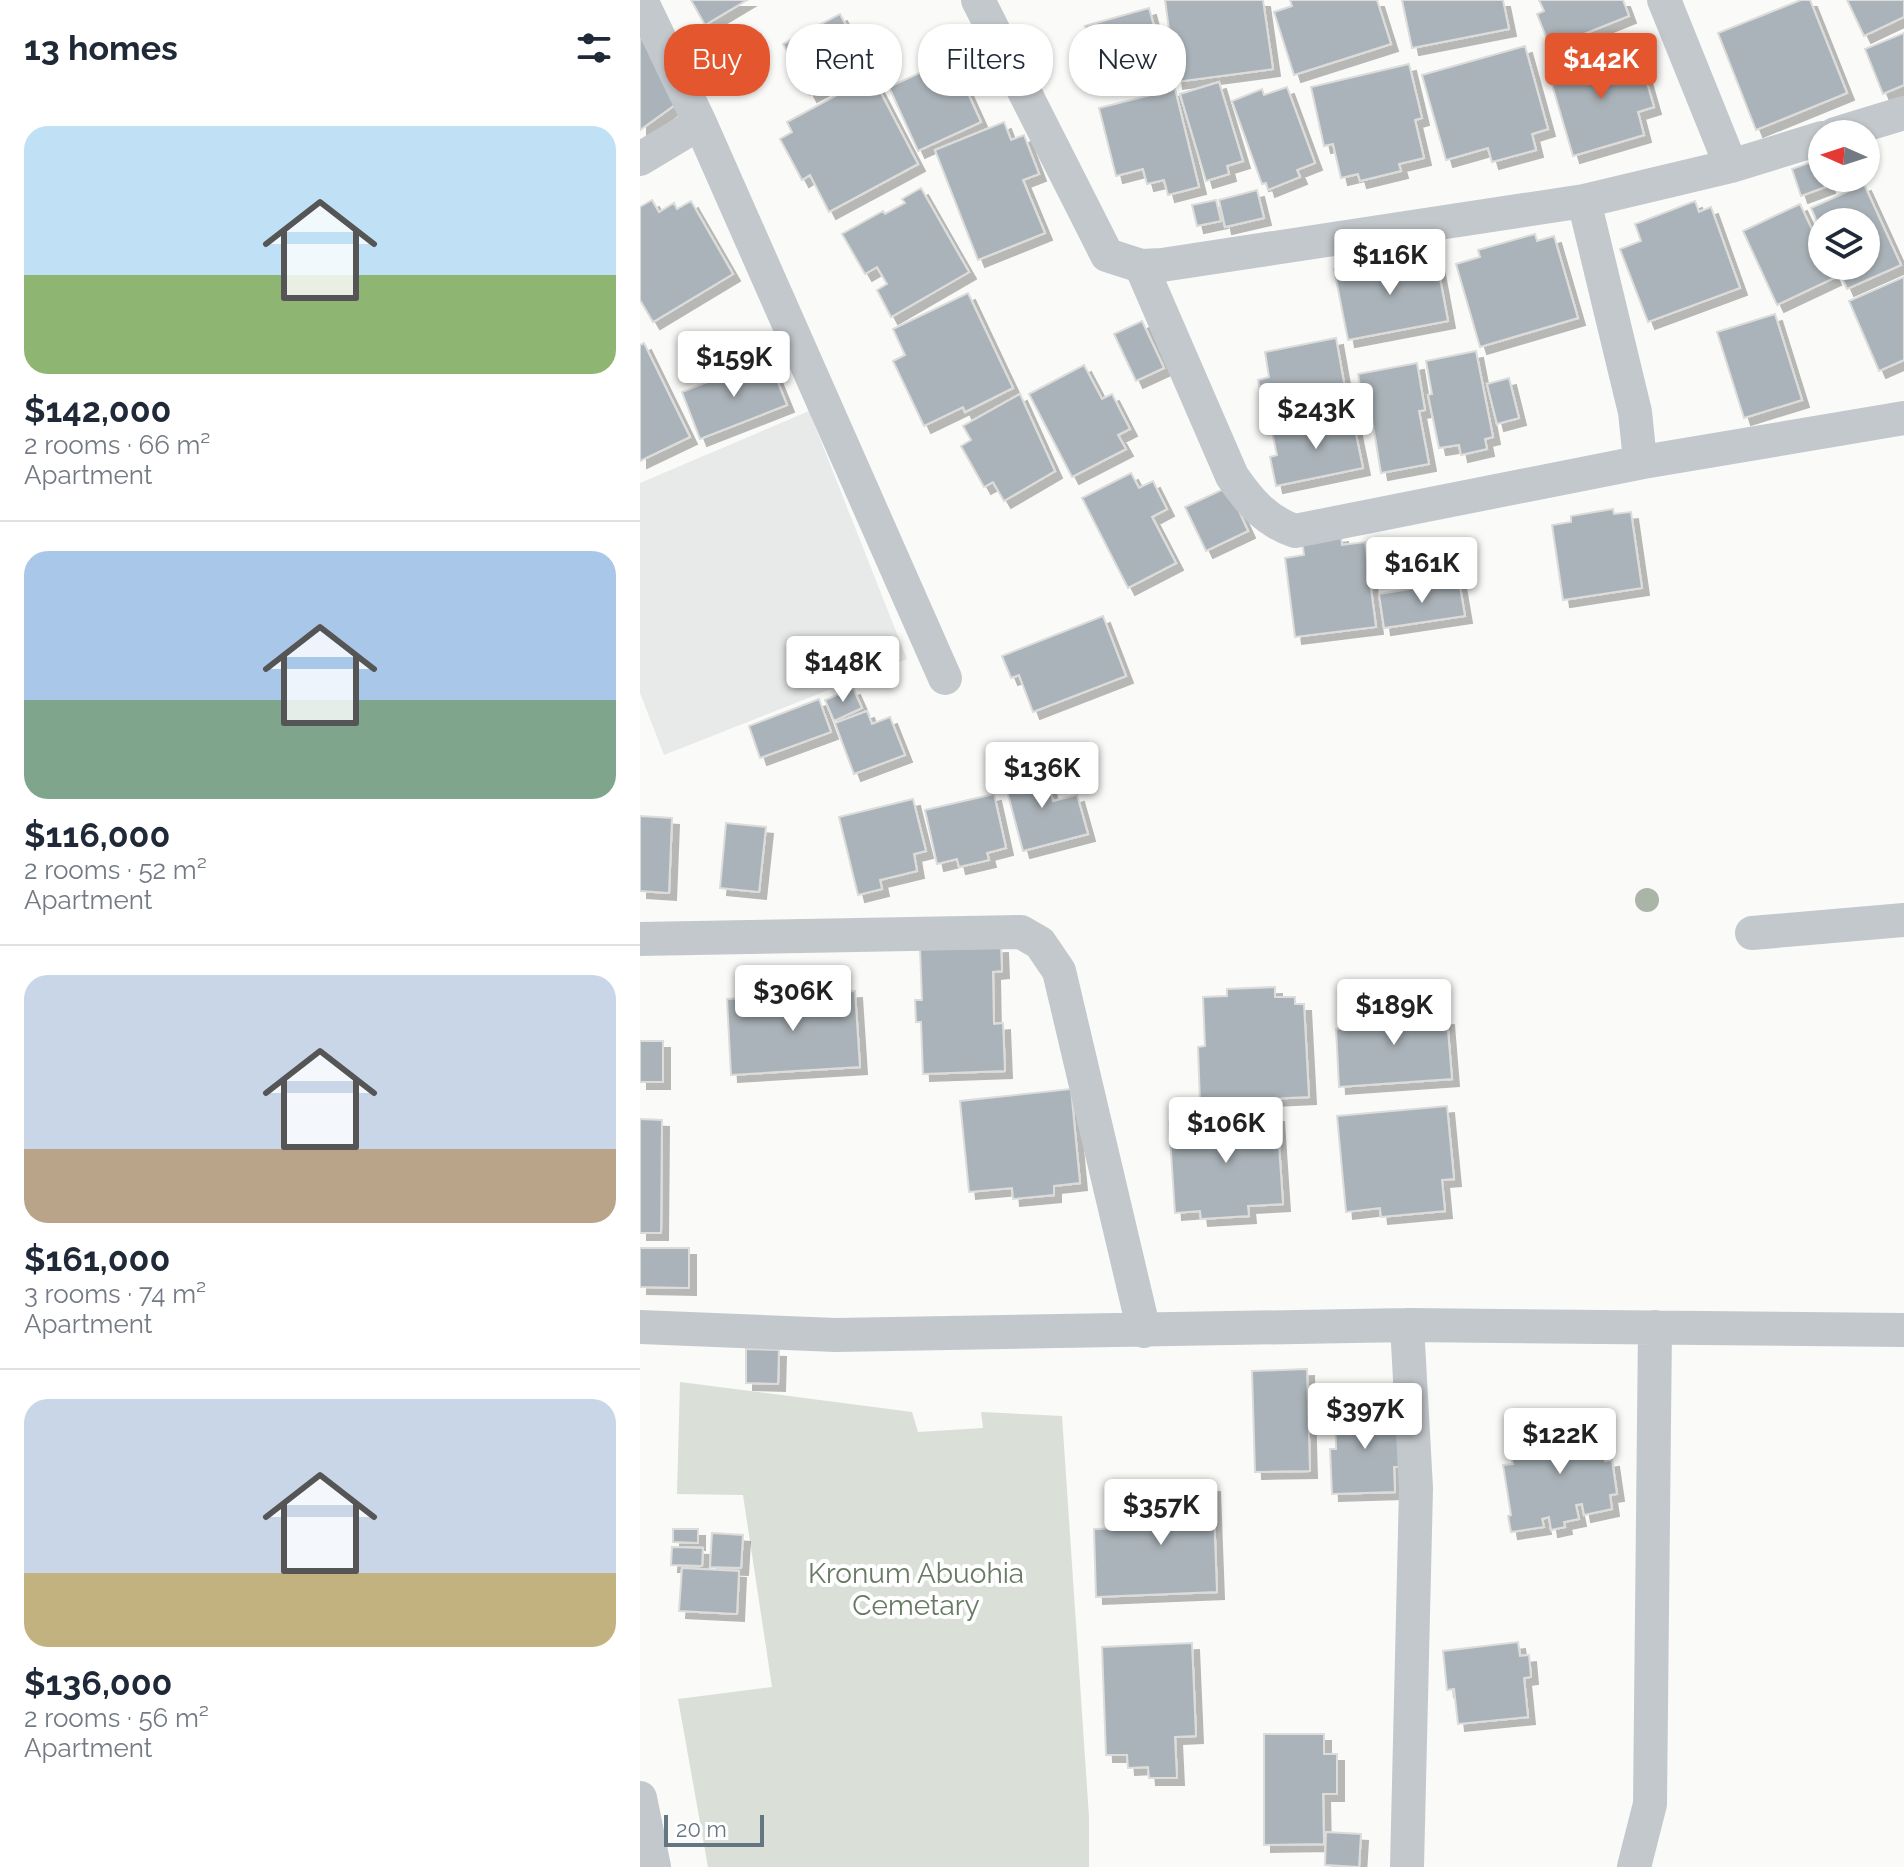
<!DOCTYPE html>
<html lang="en">
<head>
<meta charset="utf-8">
<style>
	:root { --surface:#fff; --page:#f2f2f3; --text:#1f2937; --muted:#747a83; --line:#e0e1e3; --accent:#e4572e }
	body { margin:0; font-family:Raleway,sans-serif; background:var(--page); color:var(--text); height:100vh; display:flex; flex-direction:column; font-size:30px; white-space:nowrap }
	* { box-sizing:border-box; margin:0 }
	p { font-size:26px; color:var(--muted) }
	.icon { flex:none; width:44px; height:44px; fill:none; stroke:currentColor; stroke-width:2; stroke-linecap:round; stroke-linejoin:round }
	.map { position:relative; flex:1; overflow:hidden }
	.drawer { display:flex; flex-direction:column; background:var(--surface); width:640px }
	.drawer>* { flex:none }
	.top-card { position:absolute; left:24px; top:24px; width:760px; height:72px; display:flex; gap:16px }
	.needle { width:52px; rotate:273deg }
	.controls { position:absolute; left:1168px; top:120px; display:grid; gap:16px }
	.controls a { display:grid; place-items:center; width:72px; height:72px; border-radius:50%; background:var(--surface); box-shadow:0 2px 6px #0004; font-size:40px }
	.scale { position:absolute; left:24px; bottom:20px; width:100px; box-sizing:border-box; padding-left:8px; border:4px solid #657683; border-top:0; font-size:22px; line-height:28px; white-space:nowrap; color:#657683; -webkit-text-stroke:6px #fff; paint-order:stroke }
	.price { position:absolute; translate:-50% -68px; padding:0 18px; border-radius:8px; background:#fff; color:#222; font-size:26px; line-height:52px; filter:drop-shadow(0 2px 4px #0008) }
	.price::after { content:''; position:absolute; left:50%; top:48px; width:24px; height:18px; margin-left:-12px; background:inherit; clip-path:polygon(0 0,100% 0,50% 100%) }
	.price.on { background:var(--accent); color:#fff }
	ul { padding:0; list-style:none }
	li { display:grid; align-content:center; gap:16px; height:424px; padding:0 24px }
	li+li { border-top:2px solid var(--line) }
	li span { display:grid; place-items:center; height:248px; border-radius:24px; color:#555 }
	li>.icon { margin-inline-start:auto }
	span .icon { width:144px; height:144px; fill:#fffc; stroke-width:1 }
	li b { font-size:34px }
	h2 { display:flex; justify-content:space-between; align-items:center; height:96px; padding:0 24px; font-size:34px }
	.tag { padding:0 28px; border-radius:32px; background:var(--surface); box-shadow:0 2px 6px #0004; font-size:28px; line-height:72px }
	.tag.on { background:var(--accent); color:#fff }
	main { display:flex; flex:1; min-height:0 }
	.map>svg:first-child { display:block }
</style>
</head>
<body>
<main>
<section class="drawer">
<h2>13 homes<svg class="icon" aria-label="filters" viewBox="0 0 24 24"><path d="M4 7h16M4 17h16"/><circle cx="9" cy="7" r="2"/><circle cx="15" cy="17" r="2"/></svg></h2>
<ul>
<li><span style="background:linear-gradient(#bfe0f5 60%,#8fb573 0)"><svg class="icon" aria-label="home" viewBox="0 0 24 24"><path d="M3 11l9-7 9 7M6 9v11h12V9"/></svg></span><div><b>$142,000</b><p>2 rooms · 66 m²</p><p>Apartment</p></div></li>
<li><span style="background:linear-gradient(#a9c7e8 60%,#7fa58c 0)"><svg class="icon" aria-label="home" viewBox="0 0 24 24"><path d="M3 11l9-7 9 7M6 9v11h12V9"/></svg></span><div><b>$116,000</b><p>2 rooms · 52 m²</p><p>Apartment</p></div></li>
<li><span style="background:linear-gradient(#c9d6e8 70%,#b9a48a 0)"><svg class="icon" aria-label="home" viewBox="0 0 24 24"><path d="M3 11l9-7 9 7M6 9v11h12V9"/></svg></span><div><b>$161,000</b><p>3 rooms · 74 m²</p><p>Apartment</p></div></li>
<li><span style="background:linear-gradient(#c9d6e8 70%,#c2b280 0)"><svg class="icon" aria-label="home" viewBox="0 0 24 24"><path d="M3 11l9-7 9 7M6 9v11h12V9"/></svg></span><div><b>$136,000</b><p>2 rooms · 56 m²</p><p>Apartment</p></div></li>
</ul>
</section>
<div class="map">
<svg width="1264" height="1867" viewBox="0 0 1264 1867">
	<defs>
		<filter id="shadow"><feDropShadow dx="7" dy="7" stdDeviation="0" flood-color="#0004"/></filter>
	</defs>
	<rect width="100%" height="100%" fill="#fafaf8"/>
	<path fill="#e8e9e9" d="M169 411 267 659 24 755 0 693V483Z"/>
	<path fill="#dadfd7" d="M40 1382 272 1412 278 1432 343 1428 341 1412 422 1416 449 1817V1867H68L38 1699 132 1687 103 1495 37 1494Z"/>
	<path fill="#aab3b9" stroke="#dcdcda" stroke-width="2" filter="url(#shadow)" d="M51 0H107L65 25Z
		M525 0H623L633 69 536 82Z
		M650 0H737L751 44 654 75 634 12 652 6Z
		M762 0H863L869 29 772 48Z
		M899 0H983L989 16 924 42 921 36 908 42 897 14 904 11Z
		M1161 0H1170L1207 93 1116 130 1078 33Z
		M1207 0H1264V17L1224 36Z
		M509 8 514 26 501 30 503 36 516 33 527 70 466 88 461 71 450 74 441 44 450 42 445 26Z
		M200 14 227 65 170 95 143 44Z
		M0 33 39 102 0 130Z
		M1264 33V85L1243 94 1225 49Z
		M885 46 908 129 892 134 896 150 852 162 848 148 806 160 782 75Z
		M981 49 986 66 1001 62 1014 107 998 112 1004 135 933 156 908 71Z
		M312 58 341 122 278 151 249 87Z
		M769 64 782 118 775 120 784 158 759 164 761 171 720 181 718 174 701 178 693 144 684 146 671 87Z
		M232 76 278 164 189 212 170 175 162 180 140 139 152 132 147 122Z
		M579 82 603 161 587 166 589 174 566 181 540 94Z
		M647 87 675 163 657 170 660 177 628 190 626 183 622 184 592 101 622 89 624 95Z
		M535 89 559 187 528 195 524 180 507 184 503 169 476 176 459 108Z
		M364 122 371 140 384 135 399 174 383 180 405 233 338 260 295 150Z
		M1179 159 1182 178H1186L1188 186 1161 196 1152 169Z
		M1224 184 1261 265 1207 289 1197 266H1226V222H1182V233L1171 208Z
		M281 188 329 272 251 317 237 290 247 284 237 267 225 274 202 234 243 211 245 214 265 203 262 199Z
		M617 190 624 218 585 227 579 200Z
		M12 200 19 212 34 203 37 209 51 201 93 274 13 322 0 300V207Z
		M576 200 581 221 557 226 552 205Z
		M1055 201 1059 212 1071 207 1100 288 1008 322 980 249 1001 241 995 224Z
		M1160 204 1182 251V266H1189L1194 278 1137 305 1103 231Z
		M895 234 897 241 914 236 938 318 840 347 816 264 840 257 838 250Z
		M796 257 808 321 708 340 694 269 744 259 746 267Z
		M1264 277V360L1239 371 1209 301Z
		M328 293 373 388 325 412 323 407 284 426 253 361 265 355 253 329Z
		M1135 314 1162 400 1104 418 1077 332Z
		M502 321 524 368 496 381 474 334Z
		M696 338 708 405 646 417 645 410 624 414 618 380 629 377 625 352Z
		M4 343 50 437 0 461V345Z
		M836 351 853 437 845 439 847 449 821 455 819 445 799 448 788 395 792 394 786 361Z
		M128 358 147 405 60 439 42 392Z
		M777 363 785 410 779 411 789 464 741 473 732 419 726 420 718 374Z
		M444 365 462 399 472 394 490 429 478 435 486 449 432 477 389 394Z
		M869 378 879 418 857 424 847 384Z
		M380 394 415 471 364 501 353 482 344 487 321 446 331 440 323 426Z
		M712 415 723 468 636 486 630 457 637 455 632 432Z
		M491 473 499 488 513 481 527 509 512 517 536 563 488 588 442 498Z
		M588 487 608 531 566 551 545 507Z
		M973 509 974 514 991 512 1002 588 923 600 912 525 931 522V516Z
		M701 535 702 545 725 542 736 627 655 637 645 558 664 555 662 540Z
		M819 581 825 616 744 628 739 594Z
		M463 616 486 676 393 712 379 675 371 678 362 656Z
		M213 688 222 708 194 721 185 700Z
		M179 699 191 732 120 758 109 726Z
		M227 711 232 724 250 717 265 755 214 774 195 723Z
		M403 765 413 801 437 795 448 834 383 851 363 776Z
		M354 794 366 848 347 853 349 860 319 867 317 859 297 864 285 810Z
		M273 799 286 851 274 854 277 871 240 880 242 889 218 895 199 817Z
		M0 816 32 818 29 893 0 891Z
		M86 823 126 827 119 892 80 888Z
		M361 946 362 971 353 972 354 1024 363 1023 365 1071 283 1074 281 1022H276L275 1000H282L280 949Z
		M635 987V997H655V1004H664L669 1097 560 1102 558 1047 565 1046 563 997 587 996V989Z
		M215 991 220 1067 91 1075 87 999Z
		M795 1006 796 1019 807 1018 812 1079 699 1087 696 1029 712 1028 711 1011Z
		M0 1041H23V1082H0Z
		M431 1089 440 1183 414 1186V1195L373 1199 372 1188 329 1192 320 1101Z
		M807 1106 814 1179 802 1180 805 1211 741 1217 740 1208 706 1212 697 1116Z
		M637 1115 643 1204 608 1206 609 1216 561 1219 560 1211 535 1213 529 1122Z
		M0 1119 22 1120 21 1233H0Z
		M0 1248H49V1288L0 1287Z
		M106 1349 139 1350 138 1384 106 1383Z
		M667 1369 670 1471 615 1472 612 1371Z
		M749 1405 750 1433 763 1432 764 1467H754L755 1492 692 1494 690 1449H696L695 1406Z
		M957 1414 965 1461 972 1460 977 1494 970 1495 972 1509 944 1515 942 1504 936 1505 939 1519 924 1522 925 1527 911 1530 909 1517 902 1519 904 1527 871 1532 868 1516 871 1515 863 1465 873 1464 871 1457 887 1454 886 1445 907 1442 904 1424Z
		M573 1485 577 1592 456 1597 454 1529 489 1528 488 1518 505 1517 503 1488Z
		M33 1529H58V1543L33 1542Z
		M72 1533 103 1535 101 1568 70 1567Z
		M32 1547 63 1548 62 1566 31 1565Z
		M42 1568 99 1571 97 1614 39 1611Z
		M878 1642 880 1656 889 1655 891 1677 884 1678 888 1717 818 1724 814 1689 807 1690 803 1651Z
		M552 1643 556 1736 535 1737 537 1778H509L508 1767 488 1768 487 1755H466L462 1647Z
		M624 1734H684V1754H697V1794H683L684 1844 624 1845Z
		M686 1832 721 1834 719 1867 685 1865Z"/>
	<g fill="none" stroke-linecap="round" stroke-linejoin="round">
		<path stroke="#c3c8cc" stroke-width="34" d="M1 0 60 123 305 678
			M338 0 467 255 501 266 522 265 944 201 1091 166 1182 138
			M1024 0 1091 166
			M1195 134 1264 113
			M0 159 60 123
			M501 266 592 476C609 501 626 521 655 531L1003 462 999 451 995 412 944 201
			M1003 462 1264 418
			M1112 933 1264 920
			M0 939 381 932 400 943 419 971 504 1331
			M0 1327 196 1335 767 1325 1264 1330
			M0 1798 14 1867
			M767 1867 776 1488 767 1325
			M994 1867 1010 1804 1015 1327"/>
	</g>
	<circle fill="#aab4a7" cx="1007" cy="900" r="12"/>
	<g text-anchor="middle" stroke-width="8" stroke-linejoin="round" paint-order="stroke">
		<g font-size="28" fill="#687a64" stroke="#fff">
			<text x="276" y="1583">Kronum Abuohia<tspan x="276" dy="32">Cemetary</tspan></text>
		</g>
	</g>
</svg>
<div class="controls">
<a><svg class="needle" viewBox="-14 -14 28 28"><path d="M0-13l5 13h-10z" fill="#e53935"/><path d="M0 13l5-13h-10z" fill="#747a83"/></svg></a>
<a><svg class="icon" aria-label="layers" viewBox="0 0 24 24"><path d="M12 4l9 5-9 5-9-5zM3 14l9 5 9-5"/></svg></a>
</div>
<div class="scale">20 m</div>
<b class="price on" style="left:961px;top:101px">$142K</b>
<b class="price" style="left:750px;top:297px">$116K</b>
<b class="price" style="left:94px;top:399px">$159K</b>
<b class="price" style="left:676px;top:451px">$243K</b>
<b class="price" style="left:782px;top:605px">$161K</b>
<b class="price" style="left:203px;top:704px">$148K</b>
<b class="price" style="left:402px;top:810px">$136K</b>
<b class="price" style="left:153px;top:1033px">$306K</b>
<b class="price" style="left:754px;top:1047px">$189K</b>
<b class="price" style="left:586px;top:1165px">$106K</b>
<b class="price" style="left:725px;top:1451px">$397K</b>
<b class="price" style="left:920px;top:1476px">$122K</b>
<b class="price" style="left:521px;top:1547px">$357K</b>
<div class="top-card">
<a class="tag on">Buy</a>
<a class="tag">Rent</a>
<a class="tag">Filters</a>
<a class="tag">New</a>
</div>
</div>
</main>
</body>
</html>
